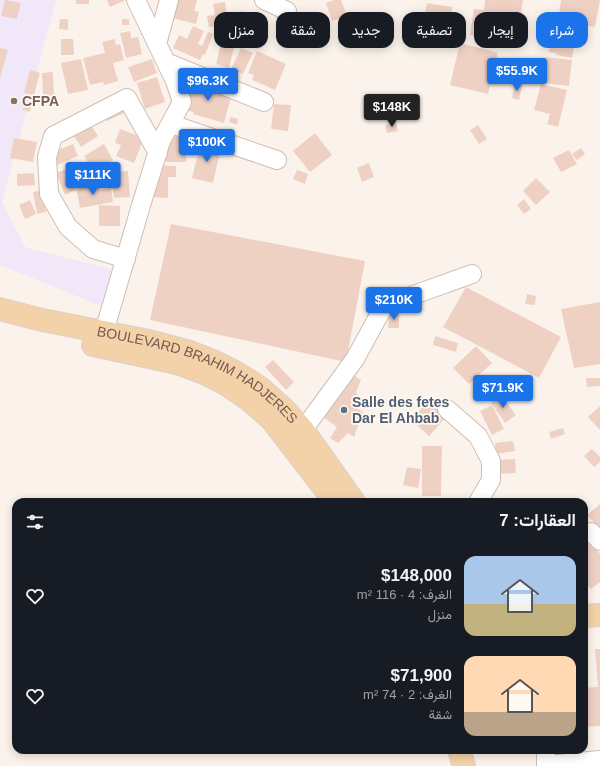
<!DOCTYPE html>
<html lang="ar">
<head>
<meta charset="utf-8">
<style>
	:root { --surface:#171b24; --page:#242831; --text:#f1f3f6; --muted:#9ea1a6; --accent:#1a73e8 }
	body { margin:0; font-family:Arial,Vazirmatn,sans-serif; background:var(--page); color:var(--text); direction:rtl; height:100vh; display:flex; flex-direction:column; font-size:15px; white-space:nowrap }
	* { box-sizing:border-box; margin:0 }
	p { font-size:13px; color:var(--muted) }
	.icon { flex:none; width:22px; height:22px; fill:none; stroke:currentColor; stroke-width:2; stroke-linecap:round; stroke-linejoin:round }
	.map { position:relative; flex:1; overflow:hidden; direction:ltr }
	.sheet { position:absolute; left:12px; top:498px; width:576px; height:256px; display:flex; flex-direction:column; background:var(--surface); border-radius:12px; box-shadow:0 2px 10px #0003; direction:rtl }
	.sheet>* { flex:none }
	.hud { position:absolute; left:12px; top:12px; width:576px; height:36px; direction:rtl; display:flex; gap:8px }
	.price { position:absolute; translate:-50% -34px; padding:0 9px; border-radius:4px; background:var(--accent); color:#fff; font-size:13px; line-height:26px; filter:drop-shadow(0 1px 2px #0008) }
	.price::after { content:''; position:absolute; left:50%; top:24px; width:12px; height:9px; margin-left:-6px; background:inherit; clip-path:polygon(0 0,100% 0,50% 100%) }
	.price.selected { background:#222; color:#fff }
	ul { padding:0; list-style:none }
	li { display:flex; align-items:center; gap:12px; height:100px; padding:0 12px }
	li span { display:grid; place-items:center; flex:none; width:112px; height:80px; border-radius:12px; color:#555 }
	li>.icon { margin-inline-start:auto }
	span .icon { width:48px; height:48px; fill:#fffc; stroke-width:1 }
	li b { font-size:17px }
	h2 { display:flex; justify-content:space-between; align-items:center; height:48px; padding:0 12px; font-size:17px }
	.pill { padding:0 14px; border-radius:12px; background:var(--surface); box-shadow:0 2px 10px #0003; font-size:14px; line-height:36px }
	.pill.selected { background:var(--accent); color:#fff }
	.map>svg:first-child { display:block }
</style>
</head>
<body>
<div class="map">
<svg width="600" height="766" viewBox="0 0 600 766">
	<rect width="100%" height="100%" fill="#fbf3eb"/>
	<path fill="#f0e7f8" d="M0 0H56L2 202 25 247 114 270 106 308 0 265Z"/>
	<path fill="#efd1c4" d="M5 0 21 3 17 19 1 16Z
		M76 0H89V4H76Z
		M107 0H126L110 7Z
		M172 0H197L194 11 199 12 196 24 167 17Z
		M334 0H341L347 16 332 21 326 3Z
		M485 0H523L519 25 508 24 506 40 470 35 474 9 484 10Z
		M561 0H600L595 27 548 20 550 13 559 14Z
		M225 2 227 16 220 17 222 25 209 27 207 16 215 15 213 4Z
		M427 3 452 7 451 16 425 12Z
		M240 11 268 21 258 49 240 42 243 36 233 32Z
		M432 16 442 19 439 32 429 30Z
		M60 19H68V30L59 29Z
		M122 19H129V25H122Z
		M444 20 461 21 459 36 443 34Z
		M193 26 204 31 198 44 202 46 208 32 213 34 205 55 203 54 200 60 173 48 179 35 187 39Z
		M353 26 363 40 350 49 340 36Z
		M553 27 577 31 572 58 556 55V53L549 52Z
		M130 31 131 38 138 37 142 54 126 58 120 33Z
		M61 39H73L74 55H61Z
		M115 39 116 45 120 44 124 60 113 63 118 81 104 85 103 82 90 85 83 58 105 53 102 42Z
		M460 43 498 53 488 94 450 85Z
		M221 44 234 48 229 68 216 64Z
		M0 48 8 50 0 78Z
		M241 48 253 53 243 74 231 69Z
		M257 51 286 64 275 90 252 80 254 75 248 73Z
		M545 57 572 60 569 86 542 83Z
		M81 59 88 90 68 94 61 63Z
		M152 59 157 73 134 82 128 67Z
		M30 70 40 73 34 95 24 93Z
		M53 72 54 96H43L42 73Z
		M157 77 165 102 145 109 137 83Z
		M192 82 232 94 224 123 193 114 194 112 184 110Z
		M515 84 522 85 519 100 512 98Z
		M541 84 567 90 558 127 547 124 550 114 534 110Z
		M25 101 32 103 30 112 23 110Z
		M122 104 126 112 107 121 103 113Z
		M274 104 291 105 288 131 271 129Z
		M230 117 238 119 237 125 229 122Z
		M87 119 98 136 81 147 70 130Z
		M396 123 398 131 387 133 385 125Z
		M478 125 487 139 479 144 470 130Z
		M120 129 144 138 134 163 116 156 121 145 115 143Z
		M315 133 332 155 310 172 293 151Z
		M166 136 187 137 186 162H165Z
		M14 138 37 142 33 162 10 158Z
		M201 142 221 147 213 183 192 178Z
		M73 144 78 156 50 168 45 155Z
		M104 144 113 160 94 172 84 156Z
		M581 148 585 154 577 160 572 154Z
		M569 150 577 164 561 172 553 158Z
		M369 163 374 177 362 182 357 168Z
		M80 164 87 181 74 186 76 190 65 195 56 173Z
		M154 165 176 166V177H168V198L154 197Z
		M297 170 308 174 305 184 293 179Z
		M128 171 130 197 114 198 112 181H107V173Z
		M34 173 35 185 17 186V174Z
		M536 178 550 192 536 205 523 191Z
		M99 183 100 190 111 188 113 202 80 208 76 187Z
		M42 190 46 212 37 214 33 192Z
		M524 199 531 209 524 214 517 205Z
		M30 200 36 214 25 219 19 205Z
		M99 205 120 206V226H99Z
		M171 224 365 261 346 362 150 320Z
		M466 287 561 337 539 378 443 327Z
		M527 294 536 296 535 305 525 304Z
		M600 302V364L574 368 561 309Z
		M389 313H399V328H388Z
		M435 336 458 343 456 352 433 345Z
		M476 346 492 363 469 384 453 368Z
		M273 360 294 382 286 390 265 367Z
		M352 374 361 380 356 392 360 399 356 408 363 412 354 437 348 433 338 443 330 438 337 427 323 417Z
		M586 378H600V386L587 387Z
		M501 395 516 415 505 423 491 403Z
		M428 401 446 417 429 436 411 420Z
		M492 405 504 429 492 435 480 411Z
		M600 406V430L588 417Z
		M563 428 565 434 551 439 549 432Z
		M513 441 515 451 496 454 495 443Z
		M422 446H442L441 496H422Z
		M592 449 600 457V462L594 467 584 456Z
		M515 459 516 473 499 474 498 460Z
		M407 467 421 469 418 488 403 485Z
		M600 504V527L599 528 587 515Z
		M589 539 600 554V582L591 589 584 581V543Z
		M595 649H600V726L584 727V688L598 687Z"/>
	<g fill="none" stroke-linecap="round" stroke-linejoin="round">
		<g stroke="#cfbdb3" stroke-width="20">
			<path id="minor" d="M264 0 287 11
				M157 44 169 0
				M166 62 264 102
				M171 124 277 160
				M126 259 93 249 68 227 49 194 47 157 53 136 127 98 158 153
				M104 332 142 202 161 141 182 102 175 81 136 0
				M447 409 478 436 491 461V480L478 502
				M303 430 355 359 384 306 408 297 472 274
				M591 532 600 541
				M546 750V766
				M557 764 600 760"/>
		</g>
		<g stroke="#d8d1ce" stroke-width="24">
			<g id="major">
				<path id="s1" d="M0 309 42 320 149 341 187 351 215 362 237 373 259 387 284 409 303 430 354 502"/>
				<path d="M93 345 177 363 204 373 226 384 248 399 271 419 335 502"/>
				<path d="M584 616 600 615"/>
				<path d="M459 750 464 766"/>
			</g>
		</g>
		<use href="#minor" stroke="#fff" stroke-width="18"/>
		<use href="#major" stroke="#f4d2a9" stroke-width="22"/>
	</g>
	<circle fill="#8d6e63" stroke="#fef8f1" stroke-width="1.5" cx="14" cy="101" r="4"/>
	<circle fill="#5c6f8a" stroke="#fef8f1" stroke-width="1.5" cx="344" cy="410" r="4"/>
	<g text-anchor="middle" stroke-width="3.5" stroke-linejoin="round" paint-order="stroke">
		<g font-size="14" font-weight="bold" fill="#785e54" stroke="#fef8f1" text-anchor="start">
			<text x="22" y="106">CFPA</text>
		</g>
		<g font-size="14" fill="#75594f" stroke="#fef8f1">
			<text dy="5" stroke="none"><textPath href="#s1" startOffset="211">BOULEVARD BRAHIM HADJERES</textPath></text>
		</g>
		<g font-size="14" font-weight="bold" fill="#4e5e75" stroke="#fef8f1" text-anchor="start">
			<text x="352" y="407">Salle des fetes<tspan x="352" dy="16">Dar El Ahbab</tspan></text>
		</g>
	</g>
</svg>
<b class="price" style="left:517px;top:92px">$55.9K</b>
<b class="price" style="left:208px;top:102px">$96.3K</b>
<b class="price selected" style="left:392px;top:128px">$148K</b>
<b class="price" style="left:207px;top:163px">$100K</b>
<b class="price" style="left:93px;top:196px">$111K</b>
<b class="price" style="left:394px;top:321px">$210K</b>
<b class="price" style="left:503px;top:409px">$71.9K</b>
<div class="hud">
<a class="pill selected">شراء</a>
<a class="pill">إيجار</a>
<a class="pill">تصفية</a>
<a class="pill">جديد</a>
<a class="pill">شقة</a>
<a class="pill">منزل</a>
</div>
<section class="sheet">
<h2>العقارات: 7<svg class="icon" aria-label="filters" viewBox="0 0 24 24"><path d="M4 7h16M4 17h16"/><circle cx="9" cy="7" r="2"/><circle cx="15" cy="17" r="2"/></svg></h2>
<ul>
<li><span style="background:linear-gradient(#a9c7e8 60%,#c2b280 0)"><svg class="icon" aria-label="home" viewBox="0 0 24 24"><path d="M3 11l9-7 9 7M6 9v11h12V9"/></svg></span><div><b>$148,000</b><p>الغرف: 4 · 116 m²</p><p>منزل</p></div><svg class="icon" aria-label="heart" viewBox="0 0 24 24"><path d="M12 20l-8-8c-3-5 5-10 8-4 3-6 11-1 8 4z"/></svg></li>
<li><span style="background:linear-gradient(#ffd9b3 70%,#b9a48a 0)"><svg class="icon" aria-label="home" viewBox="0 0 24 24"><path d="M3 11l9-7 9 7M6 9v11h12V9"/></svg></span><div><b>$71,900</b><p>الغرف: 2 · 74 m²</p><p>شقة</p></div><svg class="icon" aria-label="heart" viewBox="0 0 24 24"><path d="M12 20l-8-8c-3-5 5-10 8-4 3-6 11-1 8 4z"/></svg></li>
</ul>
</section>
</div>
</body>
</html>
